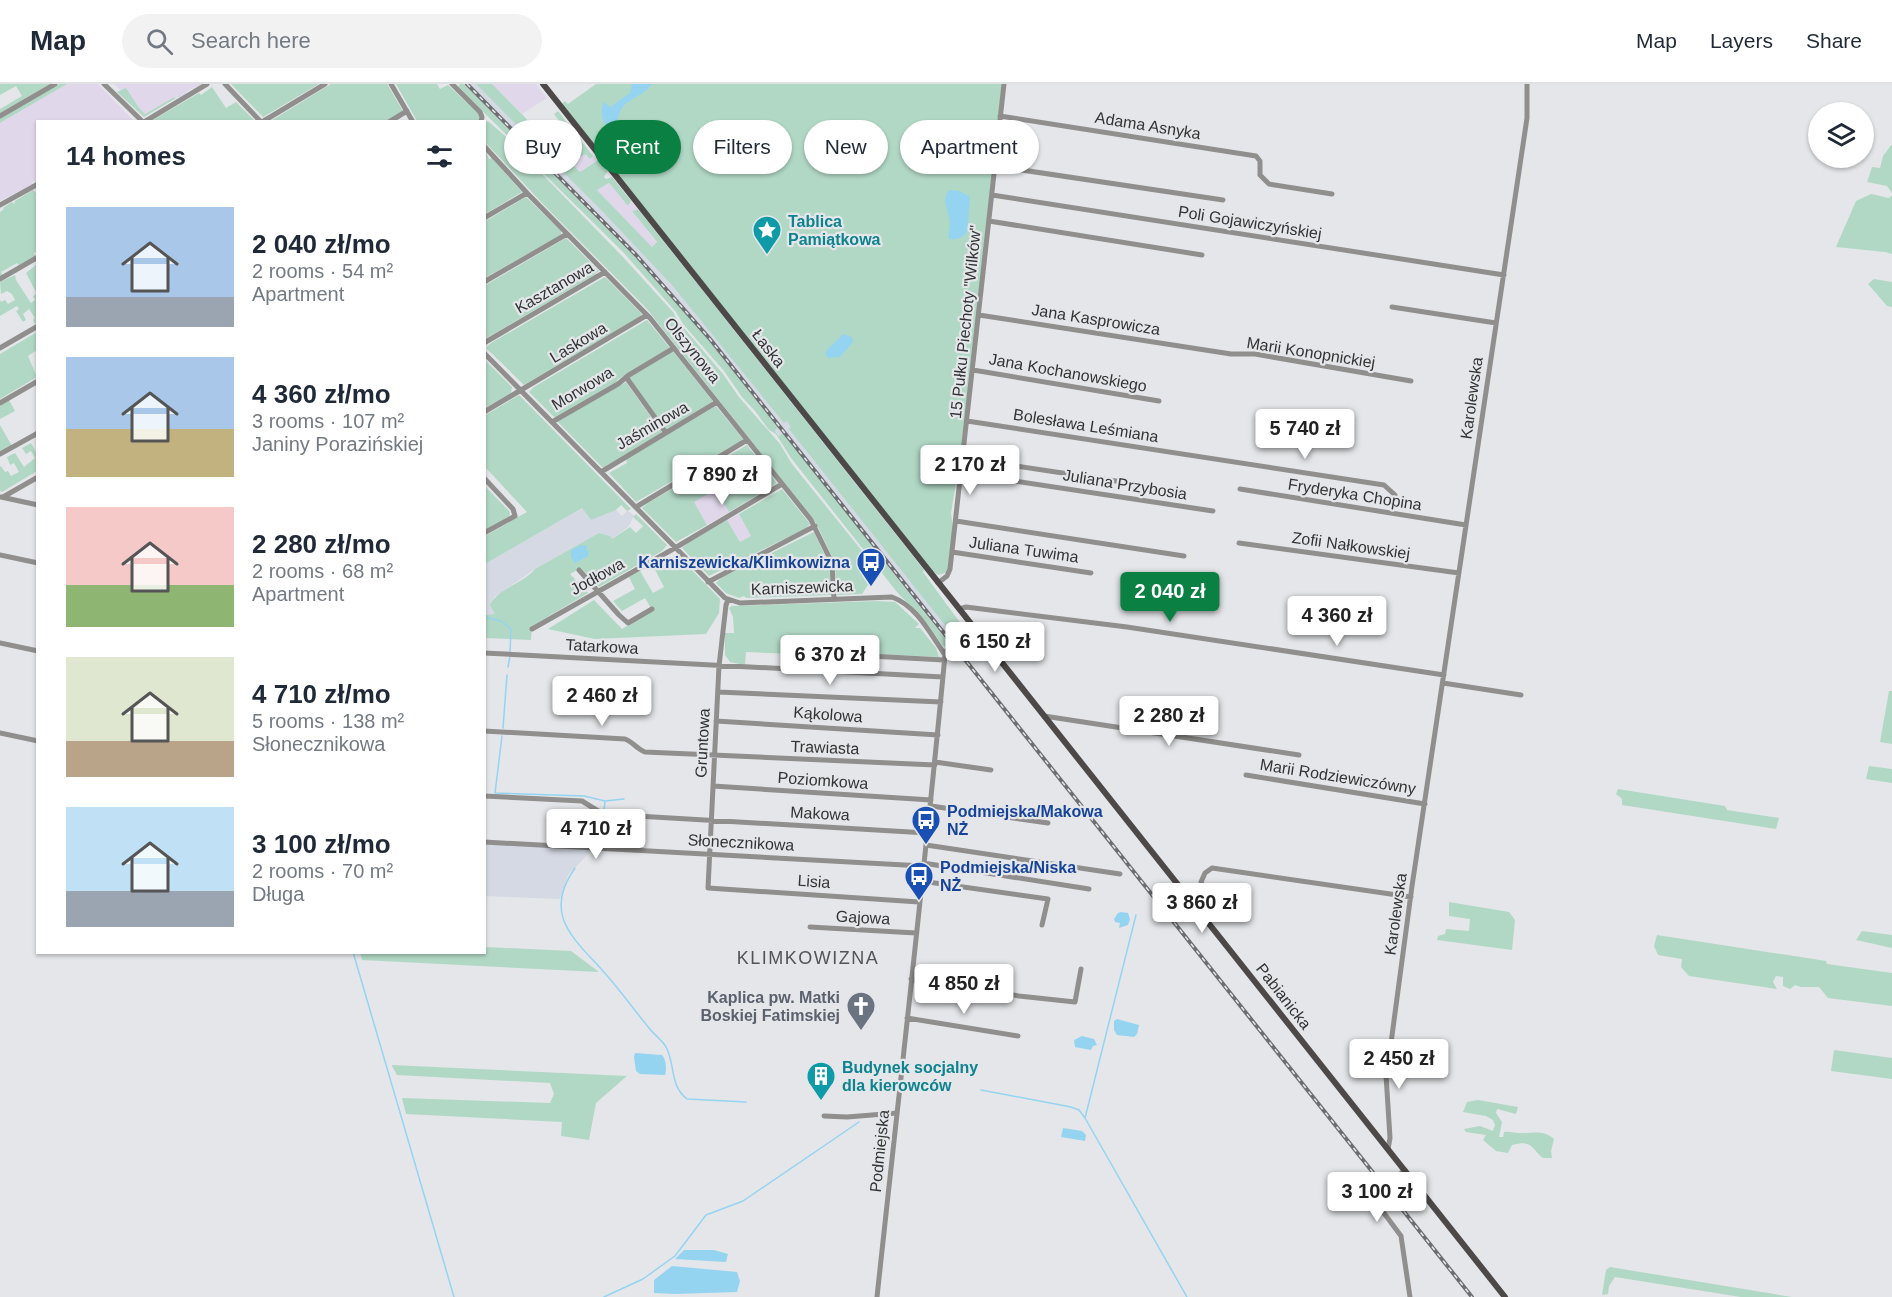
<!DOCTYPE html>
<html lang="en">
<head>
<meta charset="utf-8">
<style>
	:root { --surface:#fff; --page:#f2f2f3; --text:#1f2937; --muted:#747a83; --line:#e0e1e3; --accent:#0b8043 }
	body { margin:0; font-family:Helvetica,sans-serif; background:var(--page); color:var(--text); height:100vh; display:flex; flex-direction:column; font-size:22px; white-space:nowrap }
	* { box-sizing:border-box; margin:0 }
	p { font-size:20px; color:var(--muted) }
	.icon { flex:none; width:33px; height:33px; fill:none; stroke:currentColor; stroke-width:2; stroke-linecap:round; stroke-linejoin:round }
	.map { position:relative; flex:1; overflow:hidden }
	.drawer { position:absolute; left:36px; top:36px; width:450px; height:834px; display:flex; flex-direction:column; background:var(--surface); border-radius:0px; box-shadow:0 2px 4px #0004 }
	.drawer>* { flex:none }
	.banner { position:absolute; left:504px; top:36px; width:570px; height:54px; display:flex; gap:12px }
	.buttons { position:absolute; left:1808px; top:18px; display:grid; gap:12px }
	.buttons a { display:grid; place-items:center; width:66px; height:66px; border-radius:50%; background:var(--surface); box-shadow:0 2px 4px #0004; font-size:30px }
	.price { position:absolute; translate:-50% -51px; padding:0 14px; border-radius:6px; background:#fff; color:#222; font-size:20px; line-height:39px; filter:drop-shadow(0 2px 3px #0008) }
	.price::after { content:''; position:absolute; left:50%; top:36px; width:18px; height:14px; margin-left:-9px; background:inherit; clip-path:polygon(0 0,100% 0,50% 100%) }
	.price.active { background:var(--accent); color:#fff }
	ul { padding:0; list-style:none }
	li { display:flex; align-items:center; gap:18px; height:150px; padding:0 30px }
	li span { display:grid; place-items:center; flex:none; width:168px; height:120px; border-radius:0px; color:#555 }
	li>.icon { margin-inline-start:auto }
	span .icon { width:72px; height:72px; fill:#fffc; stroke-width:1 }
	li b { font-size:26px }
	h2 { display:flex; justify-content:space-between; align-items:center; height:72px; padding:0 30px; font-size:26px }
	.chip { padding:0 21px; border-radius:27px; background:var(--surface); box-shadow:0 2px 4px #0004; font-size:21px; line-height:54px }
	.chip.active { background:var(--accent); color:#fff }
	header { display:flex; align-items:center; gap:36px; box-sizing:border-box; height:84px; padding:0 30px; background:var(--surface); border-bottom:2px solid var(--line) }
	header strong { font-size:28px }
	nav { display:flex; gap:33px; margin-inline-start:auto; font-size:21px }
	.search { width:420px; height:54px; background:var(--page); display:flex; align-items:center; gap:15px; box-sizing:border-box; padding:0 21px; border-radius:33px; color:var(--muted); font-size:22px }
	.map>svg:first-child { display:block }
</style>
</head>
<body>
<header>
<strong>Map</strong>
<div class="search"><svg class="icon" aria-label="search" viewBox="0 0 24 24"><circle cx="10" cy="10" r="6"/><path d="M15 15l6 6"/></svg>Search here</div>
<nav><a>Map</a><a>Layers</a><a>Share</a></nav>
</header>
<div class="map">
<svg width="1892" height="1213" viewBox="0 0 1892 1213">
	<rect width="100%" height="100%" fill="#e4e6e9"/>
	<path fill="#e1d7eb" d="M67 0H98L134 37 38 38 37 97 36 98 34 96 31 99 33 100 0 117V39Z
		M114 0H202L185 8 187 9 180 13H174L145 30Z
		M492 0H536L547 14 522 30Z
		M564 44 570 51 574 48 576 50 572 54 589 75 593 72 597 76 580 88 558 67 563 63 553 51Z
		M609 99 628 122 631 117 638 125 632 127 657 159 651 163 597 106Z
		M716 405 729 428 707 441 693 418Z
		M739 430 751 452 740 458 727 436Z"/>
	<path fill="#d4d9e3" d="M464 0H492L586 95 733 264 963 565 957 570 784 358 716 271 598 139Z
		M582 424 591 436 616 426 622 432 627 427 630 428 634 432 628 443 612 455 610 452 599 449 535 485 494 513 495 530 485 531V480Z
		M485 760 592 766 568 791 560 815 485 812Z"/>
	<path fill="#b1d8c5" d="M0 0H50L0 29V25L22 12 16 2 0 11Z
		M60 0H67L0 39V34L42 8Z
		M231 0H319L263 33Z
		M331 0H387L403 27 386 37 269 38Z
		M396 0H437L440 5 448 1 480 31 479 38 417 37Z
		M460 0H464L635 173 685 227 778 343 775 347 779 352 783 349 950 561 945 563 941 560 929 542 897 508 791 374 776 350 769 346 755 327 742 313 724 287 683 240 676 228 623 168 544 90 532 76 458 3Z
		M476 0H492L558 67 566 60 576 58 572 53 576 50 593 72 590 75 585 70 571 79 580 88 598 76 608 87 604 93 606 95 612 93 631 117 628 122 609 99 597 106 652 163 657 158 632 127 638 125 924 486 923 488 961 540 963 548 956 555 789 345 791 343 787 337 784 339 672 201 604 129Z
		M596 0H1002L959 392 957 393 951 429 953 445 948 486 945 489 938 491 931 486 562 20 565 17 568 20Z
		M212 3 226 24 236 18 255 37H151L199 9 201 11Z
		M126 4 139 24 145 30 174 13 175 14 181 11 144 33 117 8Z
		M558 27 574 48 570 51 554 30Z
		M484 36 489 38 504 51 623 173 673 228 678 237 723 290 739 313 780 360 792 380 879 488V491L874 497 872 495 862 510 837 511 835 479 816 439 647 225 542 119 485 58Z
		M1892 60V109L1887 102 1867 98 1872 83 1880 84 1883 72Z
		M484 64 489 75 492 74 522 108 485 130Z
		M33 106 37 110 35 114 38 115V166L34 169 35 172 19 181 17 179 1 188 3 191 0 192V128L4 125 3 124 12 118 14 120 15 117Z
		M1871 110 1889 114 1892 111V170L1885 168 1836 163 1856 117Z
		M526 113 561 147V151L485 194 484 138Z
		M566 154 599 187 593 192 485 255 484 202Z
		M37 180 38 228 36 229 37 238 35 240 33 236 35 234 29 225 23 230 26 236 23 238 16 227 19 225 17 222 0 232V216L1 218 5 216 8 220 15 216 12 210 7 207 1 210 0 198 15 191 16 196 31 219 35 216 33 212 37 210 26 189Z
		M605 193 642 230 639 233 524 301 486 264 491 259Z
		M1874 195 1892 198V223L1887 222 1868 200Z
		M647 236 670 264 617 296V298L555 334 529 308 534 303Z
		M37 248V266L28 272 37 293 0 315V270Z
		M673 267 712 316V318L666 346 629 294Z
		M484 275 512 303 511 309 485 324Z
		M626 298 661 347V349L603 384 557 337Z
		M519 311 631 425 627 427 621 421 616 426 591 436 582 424 485 480V452L527 428 485 383 484 332Z
		M9 316 15 327 0 335V322Z
		M716 322 743 355 739 358 636 418 609 389 627 379 626 375Z
		M0 341 12 362 0 369Z
		M31 359 37 370V387L2 408 0 407V383L1 382 5 388 8 387 11 392 19 388 14 379 10 381 7 373 15 369 24 383 35 374 31 367 26 370 22 364Z
		M747 361 777 399 771 403 729 428 716 405 694 418 707 441 676 458 642 424 648 419Z
		M484 401 510 428 509 433 484 447Z
		M782 405 810 440 805 445 709 492 682 464 688 459 727 436 740 458 751 452 739 430Z
		M636 430 667 461 662 467 599 503 581 484 570 490 588 509 532 542 531 556 485 554V531L495 530 490 521C499 503 523 500 535 485L599 449 610 452 612 455 630 443 636 449 643 442 633 433Z
		M814 448 830 482 832 511 746 514 744 512 739 514 726 509 716 499 721 494Z
		M663 474 669 485 683 477 720 515 719 529 706 550 595 555 548 545 594 516 622 545 652 526 645 514 622 527 613 517 635 505 629 493 640 487 653 509 664 503 652 480Z
		M877 517 895 518 919 540 915 544H920L936 564 939 573 793 566V570L746 568 745 581 730 578 725 571V549H734L733 533 729 524 732 522Z
		M1889 607H1892V660L1880 658Z
		M1869 682 1892 685V699L1866 695Z
		M1618 705 1725 722 1727 726 1779 734 1776 745 1622 721V715L1616 710Z
		M1449 818 1509 828 1515 836 1512 866 1437 856 1438 852 1445 850 1446 845 1469 847 1470 835 1449 832Z
		M1862 847 1892 851V864L1856 856Z
		M1657 851 1826 877 1827 880 1892 889V922L1828 914 1819 903H1801L1795 901 1790 905 1783 902V893L1776 892 1773 898 1777 905 1689 892 1681 883 1682 875 1658 871 1654 862Z
		M485 863 571 867 599 888 362 876 360 869 484 868Z
		M1834 966 1892 974V995L1831 987Z
		M392 982V981L627 992 596 1019 589 1056 561 1052 562 1038 406 1030 402 1014 550 1019 554 1010 550 999 397 991Z
		M1478 1016 1518 1023 1516 1030 1497 1025 1496 1029 1502 1038 1499 1053H1503L1504 1048C1510 1047 1514 1049 1519 1049 1533 1050 1542 1045 1554 1055L1551 1067 1552 1074H1543C1530 1063 1533 1056 1512 1061L1508 1069 1496 1067 1483 1056 1486 1051 1466 1048 1464 1045 1480 1042 1493 1047 1495 1041 1493 1036 1486 1032 1463 1028 1467 1018Z
		M1610 1183 1792 1213H1741L1615 1193 1609 1202 1608 1210 1602 1211 1606 1186Z"/>
	<path fill="#95d4f1" d="M632 0H652C636 20 618 12 617 44L610 48C603 39 599 29 604 18L610 23 630 9Z
		M949 106 960 107 970 113 967 148C963 154 956 156 949 155 948 149 950 146 950 140 950 127 940 118 949 106Z
		M843 250 852 253 853 258 840 273 828 274 825 269 827 266Z
		M582 461V462L585 461 588 465H586V467L589 466 588 472 575 479 571 473V466Z
		M1121 828 1128 829 1130 835 1128 841 1119 844 1120 839 1115 838 1114 835 1118 829Z
		M1117 935 1139 941 1137 950 1134 953 1117 951 1114 946V937Z
		M1082 952 1094 955 1097 961 1093 962 1091 966 1075 963 1074 956Z
		M635 969 662 971C666 975 667 985 665 991L640 990 636 987 634 973Z
		M1063 1044 1082 1047 1086 1051 1085 1057 1061 1053Z
		M684 1166H714L728 1170 726 1178 675 1175Z
		M672 1182 737 1188 740 1197 737 1208 675 1210 654 1209V1196Z"/>
	<g fill="none" stroke-linecap="round" stroke-linejoin="round">
		<path stroke="#95d4f1" stroke-width="1.5" d="M484 533 501 537 511 545 510 568
			M508 583 510 572
			M503 644 507 591
			M502 652 495 709 584 712 605 717
			M604 727 605 717 624 715
			M600 746 603 732
			M575 784C539 834 580 859 609 894 623 910 635 927 649 944 654 951 664 957 667 965 675 982 670 1002 687 1015L746 1018
			M1136 831 1085 1034 1187 1213
			M353 868 454 1213
			M981 1006 1071 1023 1079 1026 1085 1034
			M604 1213 643 1195 675 1172 706 1131 743 1117 859 1038"/>
		<path stroke="#908f8e" stroke-width="5" d="M104 0 143 38
			M225 0 261 38
			M391 0 413 38
			M452 0 480 28 482 33 481 38
			M0 32 55 0
			M1000 32 1256 72 1260 77V91L1269 100 1332 110
			M144 38 207 0
			M262 38 325 0
			M389 38 407 27
			M484 62 527 109 650 234 811 436 832 479 834 515
			M995 82 1223 116
			M992 111 1504 191
			M0 121 38 100
			M484 134 527 109
			M989 137 1202 171
			M0 195 38 173
			M484 198 567 150
			M1392 223 1496 239
			M979 231 1231 270H1255L1411 297
			M484 259 605 188
			M0 264 38 242
			M484 269 725 514 740 519 892 513C917 522 931 551 945 571
			M973 286 1159 317
			M626 293 666 349
			M0 319 38 297
			M484 328 647 231
			M967 337 1384 401 1395 411
			M552 338 618 300 629 291 674 264
			M0 370 38 349
			M963 374 1129 399
			M601 388 717 318
			M961 389 1213 427
			M484 394 513 425 515 432 484 449
			M1240 405 1466 441
			M1 413 38 421
			M3 413 38 393
			M636 423 747 356
			M956 437 1184 472
			M1239 459 1459 489
			M952 468 1091 489
			M0 471 38 479
			M579 486 619 531 628 539 652 525
			M708 498 815 442
			M938 499 947 492 950 485 1004 0
			M728 516 726 521 719 582 708 804 919 818
			M959 525 966 523 1127 543 1444 591
			M532 545 675 464 782 400
			M0 559 38 567
			M795 568 944 576
			M484 569 943 593
			M1443 599 1521 611
			M718 608 941 618
			M1044 632 1299 671
			M716 637 938 651
			M484 647 625 655C633 658 637 665 645 668L935 681
			M0 649 38 657
			M935 678 991 686
			M1246 691 1425 720
			M713 702 931 716
			M484 712 582 717 603 730 927 749
			M931 722 1048 739
			M484 758 923 782
			M926 761 1120 790
			M923 779 1089 805
			M921 797 1048 815 1042 841
			M1197 825 1206 818 1208 812 1201 798 1205 789 1212 784 1411 813
			M810 843 916 849
			M911 895 1019 912 1075 918 1081 885
			M907 934 1018 952
			M824 1032 847 1033 897 1029
			M1388 1065 1390 1054 1386 991 1389 974 1412 802 1527 34V0
			M1405 1086 1380 1106 1376 1116 1378 1121 1401 1152 1410 1213
			M877 1213C900 999 925 785 945 571L947 566 974 544"/>
		<path stroke="#4c4948" stroke-width="6" d="M543 0 1505 1213"/>
		<g stroke="#6d6e70" stroke-width="4">
			<path id="rail" d="M467 0 636 171 710 255 1472 1213"/>
		</g>
		<use href="#rail" stroke="#e4e6e9" stroke-width="1.5" stroke-dasharray="4.5" stroke-linecap="butt"/>
	</g>
	<defs>
		<g id="sight-pin" transform="scale(1.5)"><path d="M0 17L-7.5 6A9.5 9.5 0 1 1 7.5 6Z" fill="#0f9aa8" stroke="#e4e6e9"/><path d="M0-6L1.8-2.2L6-1.7L2.9 1.2L3.7 5.4L0 3.3L-3.7 5.4L-2.9 1.2L-6-1.7L-1.8-2.2Z" fill="#fff"/></g>
		<g id="bus-pin" transform="scale(1.5)"><path d="M0 17L-7.5 6A9.5 9.5 0 1 1 7.5 6Z" fill="#1a4fb4" stroke="#e4e6e9"/><path d="M-5-6H5V4H4V6H2V4H-2V6H-4V4H-5ZM-3.5-4V0h7V-4ZM-3.5 1.2v1.5H-2V1.2ZM2 1.2v1.5H3.5V1.2Z" fill="#fff"/></g>
		<g id="church-pin" transform="scale(1.5)"><path d="M0 17L-7.5 6A9.5 9.5 0 1 1 7.5 6Z" fill="#6b7280" stroke="#e4e6e9"/><path d="M-1.2-6h2.4v3.5h3.3v2.4h-3.3V6h-2.4V-.1h-3.3v-2.4h3.3Z" fill="#fff"/></g>
		<g id="building-pin" transform="scale(1.5)"><path d="M0 17L-7.5 6A9.5 9.5 0 1 1 7.5 6Z" fill="#0f9aa8" stroke="#e4e6e9"/><path d="M-4-6H4V6H1V3H-1V6H-4ZM-2.5-4.3h1.7v1.8h-1.7ZM.8-4.3h1.7v1.8H.8ZM-2.5-1h1.7V.8h-1.7ZM.8-1h1.7V.8H.8Z" fill="#fff"/></g>
	</defs>
	<g fill-rule="evenodd">
		<use href="#sight-pin" x="767" y="146"/>
		<use href="#bus-pin" x="871" y="478"/>
		<use href="#bus-pin" x="926" y="736"/>
		<use href="#bus-pin" x="919" y="792"/>
		<use href="#church-pin" x="861" y="922"/>
		<use href="#building-pin" x="821" y="992"/>
	</g>
	<g text-anchor="middle" stroke-width="4.5" stroke-linejoin="round" paint-order="stroke">
		<g font-size="16" fill="#323334" stroke="#e4e6e9">
			<text transform="translate(1148 41) rotate(9)" y="6">Adama Asnyka</text>
			<text transform="translate(1250 138) rotate(9)" y="6">Poli Gojawiczyńskiej</text>
			<text transform="translate(554 203) rotate(-30)" y="6">Kasztanowa</text>
			<text transform="translate(1096 235) rotate(9)" y="6">Jana Kasprowicza</text>
			<text transform="translate(965 238) rotate(-84)" y="6">15 Pułku Piechoty "Wilków"</text>
			<text transform="translate(578 258) rotate(-31)" y="6">Laskowa</text>
			<text transform="translate(769 264) rotate(52)" y="6">Łaska</text>
			<text transform="translate(693 266) rotate(51)" y="6">Olszynowa</text>
			<text transform="translate(1311 268) rotate(9)" y="6">Marii Konopnickiej</text>
			<text transform="translate(1068 288) rotate(10)" y="6">Jana Kochanowskiego</text>
			<text transform="translate(582 304) rotate(-31)" y="6">Morwowa</text>
			<text transform="translate(1471 314) rotate(-82)" y="6">Karolewska</text>
			<text transform="translate(652 341) rotate(-30)" y="6">Jaśminowa</text>
			<text transform="translate(1086 341) rotate(9)" y="6">Bolesława Leśmiana</text>
			<text transform="translate(1125 400) rotate(9)" y="6">Juliana Przybosia</text>
			<text transform="translate(1355 410) rotate(9)" y="6">Fryderyka Chopina</text>
			<text transform="translate(1351 461) rotate(8)" y="6">Zofii Nałkowskiej</text>
			<text transform="translate(1024 465) rotate(8)" y="6">Juliana Tuwima</text>
			<text transform="translate(597 492) rotate(-29)" y="6">Jodłowa</text>
			<text transform="translate(802 503) rotate(-2)" y="6">Karniszewicka</text>
			<text transform="translate(602 562) rotate(3)" y="6">Tatarkowa</text>
			<text transform="translate(828 630) rotate(4)" y="6">Kąkolowa</text>
			<text transform="translate(702 659) rotate(-87)" y="6">Gruntowa</text>
			<text transform="translate(825 663) rotate(2)" y="6">Trawiasta</text>
			<text transform="translate(1338 692) rotate(9)" y="6">Marii Rodziewiczówny</text>
			<text transform="translate(823 696) rotate(4)" y="6">Poziomkowa</text>
			<text transform="translate(820 729) rotate(3)" y="6">Makowa</text>
			<text transform="translate(741 758) rotate(3)" y="6">Słonecznikowa</text>
			<text transform="translate(814 797) rotate(4)" y="6">Lisia</text>
			<text transform="translate(1395 830) rotate(-82)" y="6">Karolewska</text>
			<text transform="translate(863 833) rotate(3)" y="6">Gajowa</text>
			<text transform="translate(1284 912) rotate(52)" y="6">Pabianicka</text>
			<text transform="translate(879 1067) rotate(-84)" y="6">Podmiejska</text>
		</g>
		<g font-size="16" font-weight="bold" fill="#0d838f" stroke="#e4e6e9" text-anchor="start">
			<text x="788" y="143">Tablica<tspan x="788" dy="18">Pamiątkowa</tspan></text>
			<text x="842" y="989">Budynek socjalny<tspan x="842" dy="18">dla kierowców</tspan></text>
		</g>
		<g font-size="16" font-weight="bold" fill="#164399" stroke="#e4e6e9" text-anchor="start">
			<text x="850" y="484" text-anchor="end">Karniszewicka/Klimkowizna</text>
			<text x="947" y="733">Podmiejska/Makowa<tspan x="947" dy="18">NŻ</tspan></text>
			<text x="940" y="789">Podmiejska/Niska<tspan x="940" dy="18">NŻ</tspan></text>
		</g>
		<g font-size="16" font-weight="bold" fill="#5b616d" stroke="#e4e6e9" text-anchor="end">
			<text x="840" y="919">Kaplica pw. Matki<tspan x="840" dy="18">Boskiej Fatimskiej</tspan></text>
		</g>
		<g font-size="18" letter-spacing="1.5" fill="#525457" stroke="#e4e6e9">
			<text x="808" y="880">KLIMKOWIZNA</text>
		</g>
	</g>
</svg>
<div class="buttons">
<a><svg class="icon" aria-label="layers" viewBox="0 0 24 24"><path d="M12 4l9 5-9 5-9-5zM3 14l9 5 9-5"/></svg></a>
</div>
<b class="price" style="left:1305px;top:376px">5 740 zł</b>
<b class="price" style="left:970px;top:412px">2 170 zł</b>
<b class="price" style="left:722px;top:422px">7 890 zł</b>
<b class="price active" style="left:1170px;top:539px">2 040 zł</b>
<b class="price" style="left:1337px;top:563px">4 360 zł</b>
<b class="price" style="left:995px;top:589px">6 150 zł</b>
<b class="price" style="left:830px;top:602px">6 370 zł</b>
<b class="price" style="left:602px;top:643px">2 460 zł</b>
<b class="price" style="left:1169px;top:663px">2 280 zł</b>
<b class="price" style="left:596px;top:776px">4 710 zł</b>
<b class="price" style="left:1202px;top:850px">3 860 zł</b>
<b class="price" style="left:964px;top:931px">4 850 zł</b>
<b class="price" style="left:1399px;top:1006px">2 450 zł</b>
<b class="price" style="left:1377px;top:1139px">3 100 zł</b>
<div class="banner">
<a class="chip">Buy</a>
<a class="chip active">Rent</a>
<a class="chip">Filters</a>
<a class="chip">New</a>
<a class="chip">Apartment</a>
</div>
<section class="drawer">
<h2>14 homes<svg class="icon" aria-label="filters" viewBox="0 0 24 24"><path d="M4 7h16M4 17h16"/><circle cx="9" cy="7" r="2"/><circle cx="15" cy="17" r="2"/></svg></h2>
<ul>
<li><span style="background:linear-gradient(#a9c7e8 75%,#9aa5b1 0)"><svg class="icon" aria-label="home" viewBox="0 0 24 24"><path d="M3 11l9-7 9 7M6 9v11h12V9"/></svg></span><div><b>2 040 zł/mo</b><p>2 rooms · 54 m²</p><p>Apartment</p></div></li>
<li><span style="background:linear-gradient(#a9c7e8 60%,#c2b280 0)"><svg class="icon" aria-label="home" viewBox="0 0 24 24"><path d="M3 11l9-7 9 7M6 9v11h12V9"/></svg></span><div><b>4 360 zł/mo</b><p>3 rooms · 107 m²</p><p>Janiny Porazińskiej</p></div></li>
<li><span style="background:linear-gradient(#f6c9c9 65%,#8fb573 0)"><svg class="icon" aria-label="home" viewBox="0 0 24 24"><path d="M3 11l9-7 9 7M6 9v11h12V9"/></svg></span><div><b>2 280 zł/mo</b><p>2 rooms · 68 m²</p><p>Apartment</p></div></li>
<li><span style="background:linear-gradient(#dfe7d0 70%,#b9a48a 0)"><svg class="icon" aria-label="home" viewBox="0 0 24 24"><path d="M3 11l9-7 9 7M6 9v11h12V9"/></svg></span><div><b>4 710 zł/mo</b><p>5 rooms · 138 m²</p><p>Słonecznikowa</p></div></li>
<li><span style="background:linear-gradient(#bfe0f5 70%,#9aa5b1 0)"><svg class="icon" aria-label="home" viewBox="0 0 24 24"><path d="M3 11l9-7 9 7M6 9v11h12V9"/></svg></span><div><b>3 100 zł/mo</b><p>2 rooms · 70 m²</p><p>Długa</p></div></li>
</ul>
</section>
</div>
</body>
</html>
